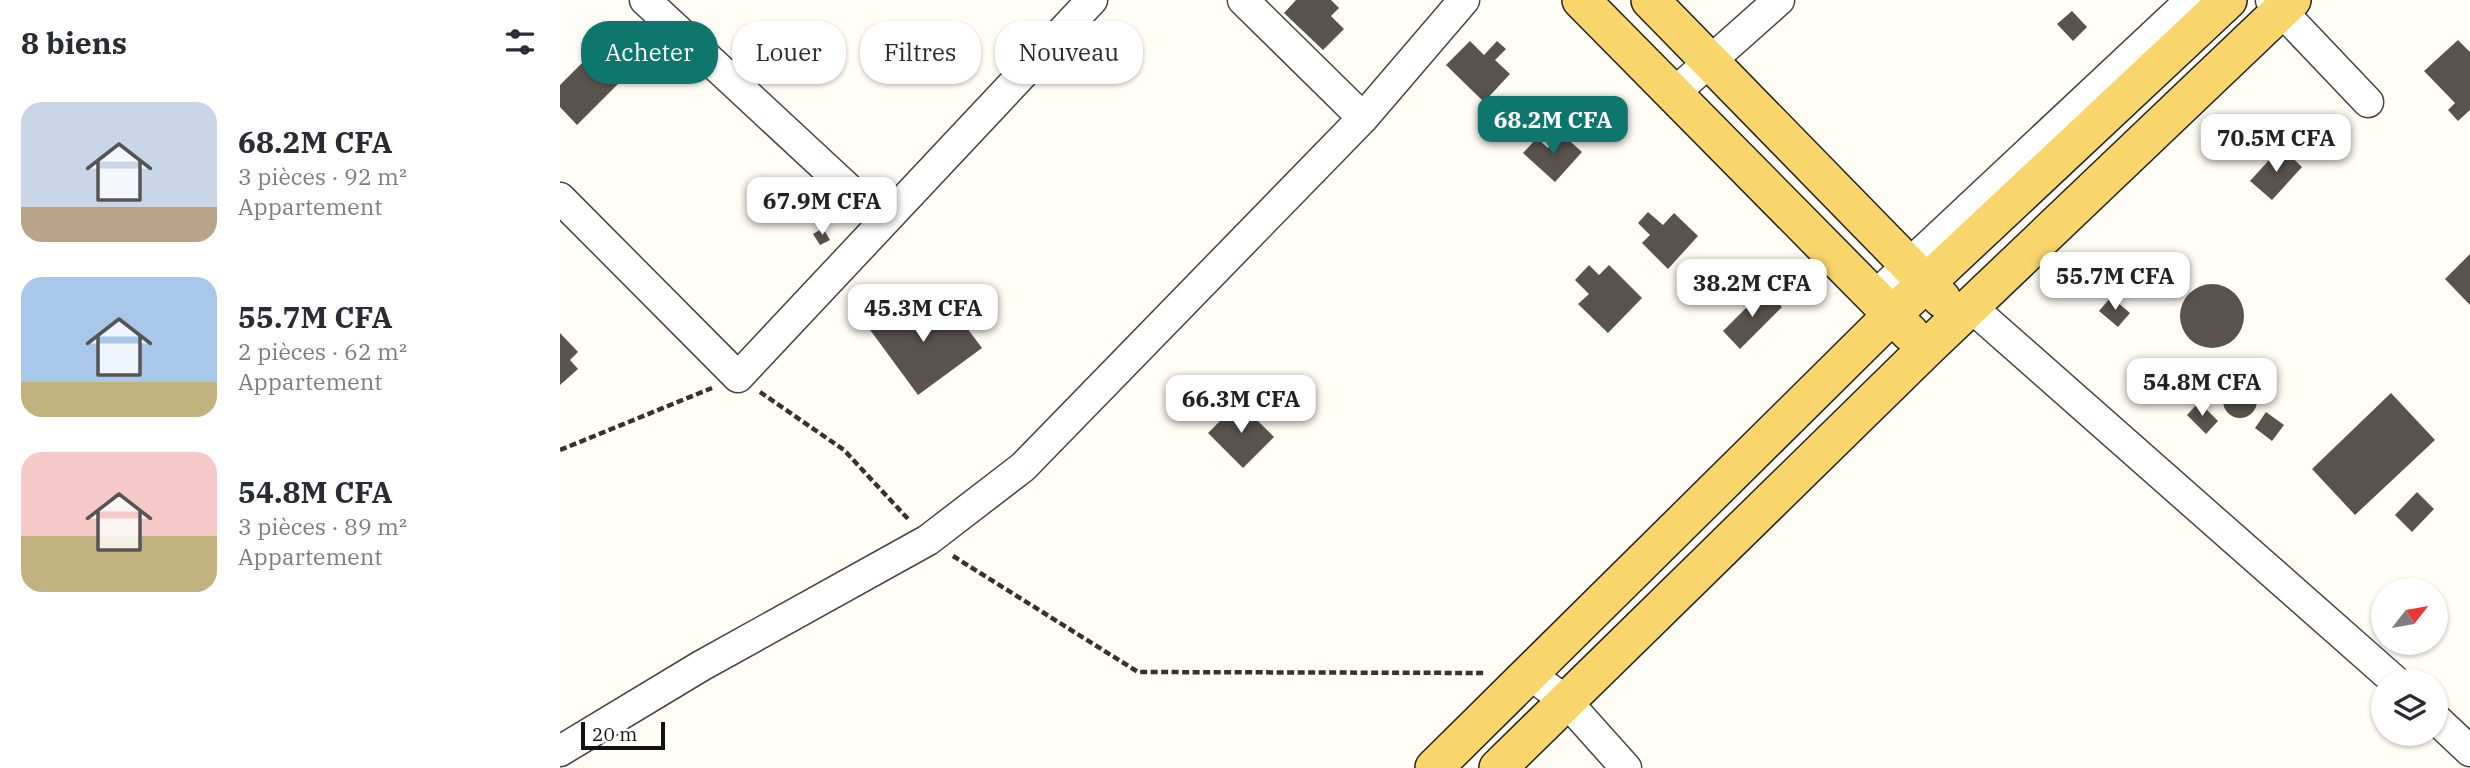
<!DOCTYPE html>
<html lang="fr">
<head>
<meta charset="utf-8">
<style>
	:root { --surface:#fff; --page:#f7f7f7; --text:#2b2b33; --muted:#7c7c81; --accent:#0f766e }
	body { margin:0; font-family:"IBM Plex Serif",serif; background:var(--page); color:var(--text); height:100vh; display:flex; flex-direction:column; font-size:26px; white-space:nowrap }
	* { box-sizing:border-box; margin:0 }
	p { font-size:23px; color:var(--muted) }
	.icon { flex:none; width:38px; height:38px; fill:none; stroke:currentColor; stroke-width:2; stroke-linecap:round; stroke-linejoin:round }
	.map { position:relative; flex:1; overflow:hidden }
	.panel { display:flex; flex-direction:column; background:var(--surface); width:560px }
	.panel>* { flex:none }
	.banner { position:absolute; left:21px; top:21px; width:665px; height:63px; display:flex; gap:14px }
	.needle { width:46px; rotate:59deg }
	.fabs { position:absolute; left:1811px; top:578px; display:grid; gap:14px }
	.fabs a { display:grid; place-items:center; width:77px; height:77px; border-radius:50%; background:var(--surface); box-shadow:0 2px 5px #0004; font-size:35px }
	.scale { position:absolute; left:21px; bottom:18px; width:84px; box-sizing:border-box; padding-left:7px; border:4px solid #111; border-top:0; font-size:19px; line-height:24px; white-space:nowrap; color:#111; -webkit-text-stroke:5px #fff; paint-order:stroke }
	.price { position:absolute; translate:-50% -60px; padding:0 16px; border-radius:14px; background:#fff; color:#222; font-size:23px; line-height:46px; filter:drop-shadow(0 2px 4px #0008) }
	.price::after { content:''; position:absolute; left:50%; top:42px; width:21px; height:16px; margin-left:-10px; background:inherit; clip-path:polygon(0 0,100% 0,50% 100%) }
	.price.active { background:var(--accent); color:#fff }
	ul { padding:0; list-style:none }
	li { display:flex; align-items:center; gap:21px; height:175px; padding:0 21px }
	li span { display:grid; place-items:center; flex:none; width:196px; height:140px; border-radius:21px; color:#555 }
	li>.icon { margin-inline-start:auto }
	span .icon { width:84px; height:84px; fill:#fffc; stroke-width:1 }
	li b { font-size:30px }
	h2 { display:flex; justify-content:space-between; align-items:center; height:84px; padding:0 21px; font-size:30px }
	.pill { padding:0 24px; border-radius:28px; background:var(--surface); box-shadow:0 2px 5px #0004; font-size:24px; line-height:63px }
	.pill.active { background:var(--accent); color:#fff }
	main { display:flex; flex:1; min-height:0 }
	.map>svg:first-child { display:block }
</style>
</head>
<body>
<main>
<section class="panel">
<h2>8 biens<svg class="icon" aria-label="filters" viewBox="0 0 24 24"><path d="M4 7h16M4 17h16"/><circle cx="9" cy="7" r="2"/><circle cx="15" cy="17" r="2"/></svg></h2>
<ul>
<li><span style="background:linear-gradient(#c9d6e8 75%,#b9a48a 0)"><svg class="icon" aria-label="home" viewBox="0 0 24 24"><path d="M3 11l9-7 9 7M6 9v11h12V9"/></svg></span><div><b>68.2M CFA</b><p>3 pièces · 92 m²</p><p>Appartement</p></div></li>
<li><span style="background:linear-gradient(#a9c7e8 75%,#c2b280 0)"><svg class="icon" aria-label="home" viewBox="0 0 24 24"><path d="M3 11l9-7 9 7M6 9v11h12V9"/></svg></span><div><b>55.7M CFA</b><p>2 pièces · 62 m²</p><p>Appartement</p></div></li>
<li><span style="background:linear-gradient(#f6c9c9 60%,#c2b280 0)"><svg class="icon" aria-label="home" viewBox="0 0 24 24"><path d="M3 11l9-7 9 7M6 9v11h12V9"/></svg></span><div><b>54.8M CFA</b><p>3 pièces · 89 m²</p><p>Appartement</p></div></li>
</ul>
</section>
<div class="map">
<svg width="1910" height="768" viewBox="0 0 1910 768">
	<rect width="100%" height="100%" fill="#fffdf5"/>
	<path fill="#5a524d" d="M736 0H771L779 8 771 16 784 29 763 50 724 13Z
		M1512 11 1527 27 1513 41 1497 24Z
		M1898 40 1910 52V110L1898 121 1888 110 1895 103 1864 71Z
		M910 41 924 55 937 41 946 49 935 60 950 74 924 102 886 65Z
		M43 42 71 71 17 125 0 107V85Z
		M1001 133 1022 152 995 182 963 153 977 138 988 148Z
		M1721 147 1742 167 1712 200 1690 181Z
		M1088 212 1103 225 1114 213 1138 236 1108 269 1082 243 1090 235 1078 223Z
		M263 228 270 240 260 245 253 234Z
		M1910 254V305L1885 279Z
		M1029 265 1039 275 1049 265 1082 298 1048 333 1018 304 1029 294 1015 280Z
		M1620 316a32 32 0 1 1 64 0a32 32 0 1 1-64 0Z
		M1204 290 1222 307 1180 349 1163 331Z
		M1551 297 1570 313 1558 327 1539 311Z
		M338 299 362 331 392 308 422 348 358 395 305 323Z
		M0 333 18 352 10 360 18 369 0 385Z
		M1610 376 1625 390 1613 402 1599 388Z
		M1663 401a17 17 0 1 1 34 0a17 17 0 1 1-34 0Z
		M1831 393 1875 440 1795 515 1752 469Z
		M679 402 714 437 683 468 648 433Z
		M1639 402 1658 421 1646 434 1627 415Z
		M1706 412 1724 425 1712 441 1695 428Z
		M1857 492 1874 509 1852 532 1835 515Z"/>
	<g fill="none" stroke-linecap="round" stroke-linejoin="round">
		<g stroke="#444" stroke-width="33">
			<path id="minor" d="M85 0 323 221
				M683 0 803 118
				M1711 0 1808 102
				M1112 95 1219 0
				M0 198 178 377 532 0
				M1314 297 1631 0
				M1411 307 1835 681
				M968 673 1006 701 1066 768
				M1876 719 1910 751
				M0 751 141 666 368 540 463 467 803 118 904 0"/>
		</g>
		<g stroke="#222" stroke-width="40">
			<path id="major" d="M1021 0 1350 333
				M1090 0 1382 299
				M874 768 1332 315 1668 0
				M938 768 1366 349 1732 0"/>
		</g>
		<path stroke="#333" stroke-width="4.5" stroke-dasharray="7 3.5" stroke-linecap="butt" d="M200 392 284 450 349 520
			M0 450 152 388
			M393 556 578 672 925 673"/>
		<use href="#minor" stroke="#fff" stroke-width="30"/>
		<use href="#major" stroke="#f9d66b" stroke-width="37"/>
	</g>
</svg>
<div class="fabs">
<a><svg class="needle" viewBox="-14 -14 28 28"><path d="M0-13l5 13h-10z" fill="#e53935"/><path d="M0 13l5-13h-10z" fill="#7c7c81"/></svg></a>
<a><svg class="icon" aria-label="layers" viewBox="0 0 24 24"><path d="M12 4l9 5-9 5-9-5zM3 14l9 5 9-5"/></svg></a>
</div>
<div class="scale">20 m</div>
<b class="price active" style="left:993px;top:156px">68.2M CFA</b>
<b class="price" style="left:1716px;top:174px">70.5M CFA</b>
<b class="price" style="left:262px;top:237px">67.9M CFA</b>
<b class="price" style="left:1555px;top:312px">55.7M CFA</b>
<b class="price" style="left:1192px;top:319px">38.2M CFA</b>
<b class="price" style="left:363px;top:344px">45.3M CFA</b>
<b class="price" style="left:1642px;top:418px">54.8M CFA</b>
<b class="price" style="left:681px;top:435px">66.3M CFA</b>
<div class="banner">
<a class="pill active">Acheter</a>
<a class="pill">Louer</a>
<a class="pill">Filtres</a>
<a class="pill">Nouveau</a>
</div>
</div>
</main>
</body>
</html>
